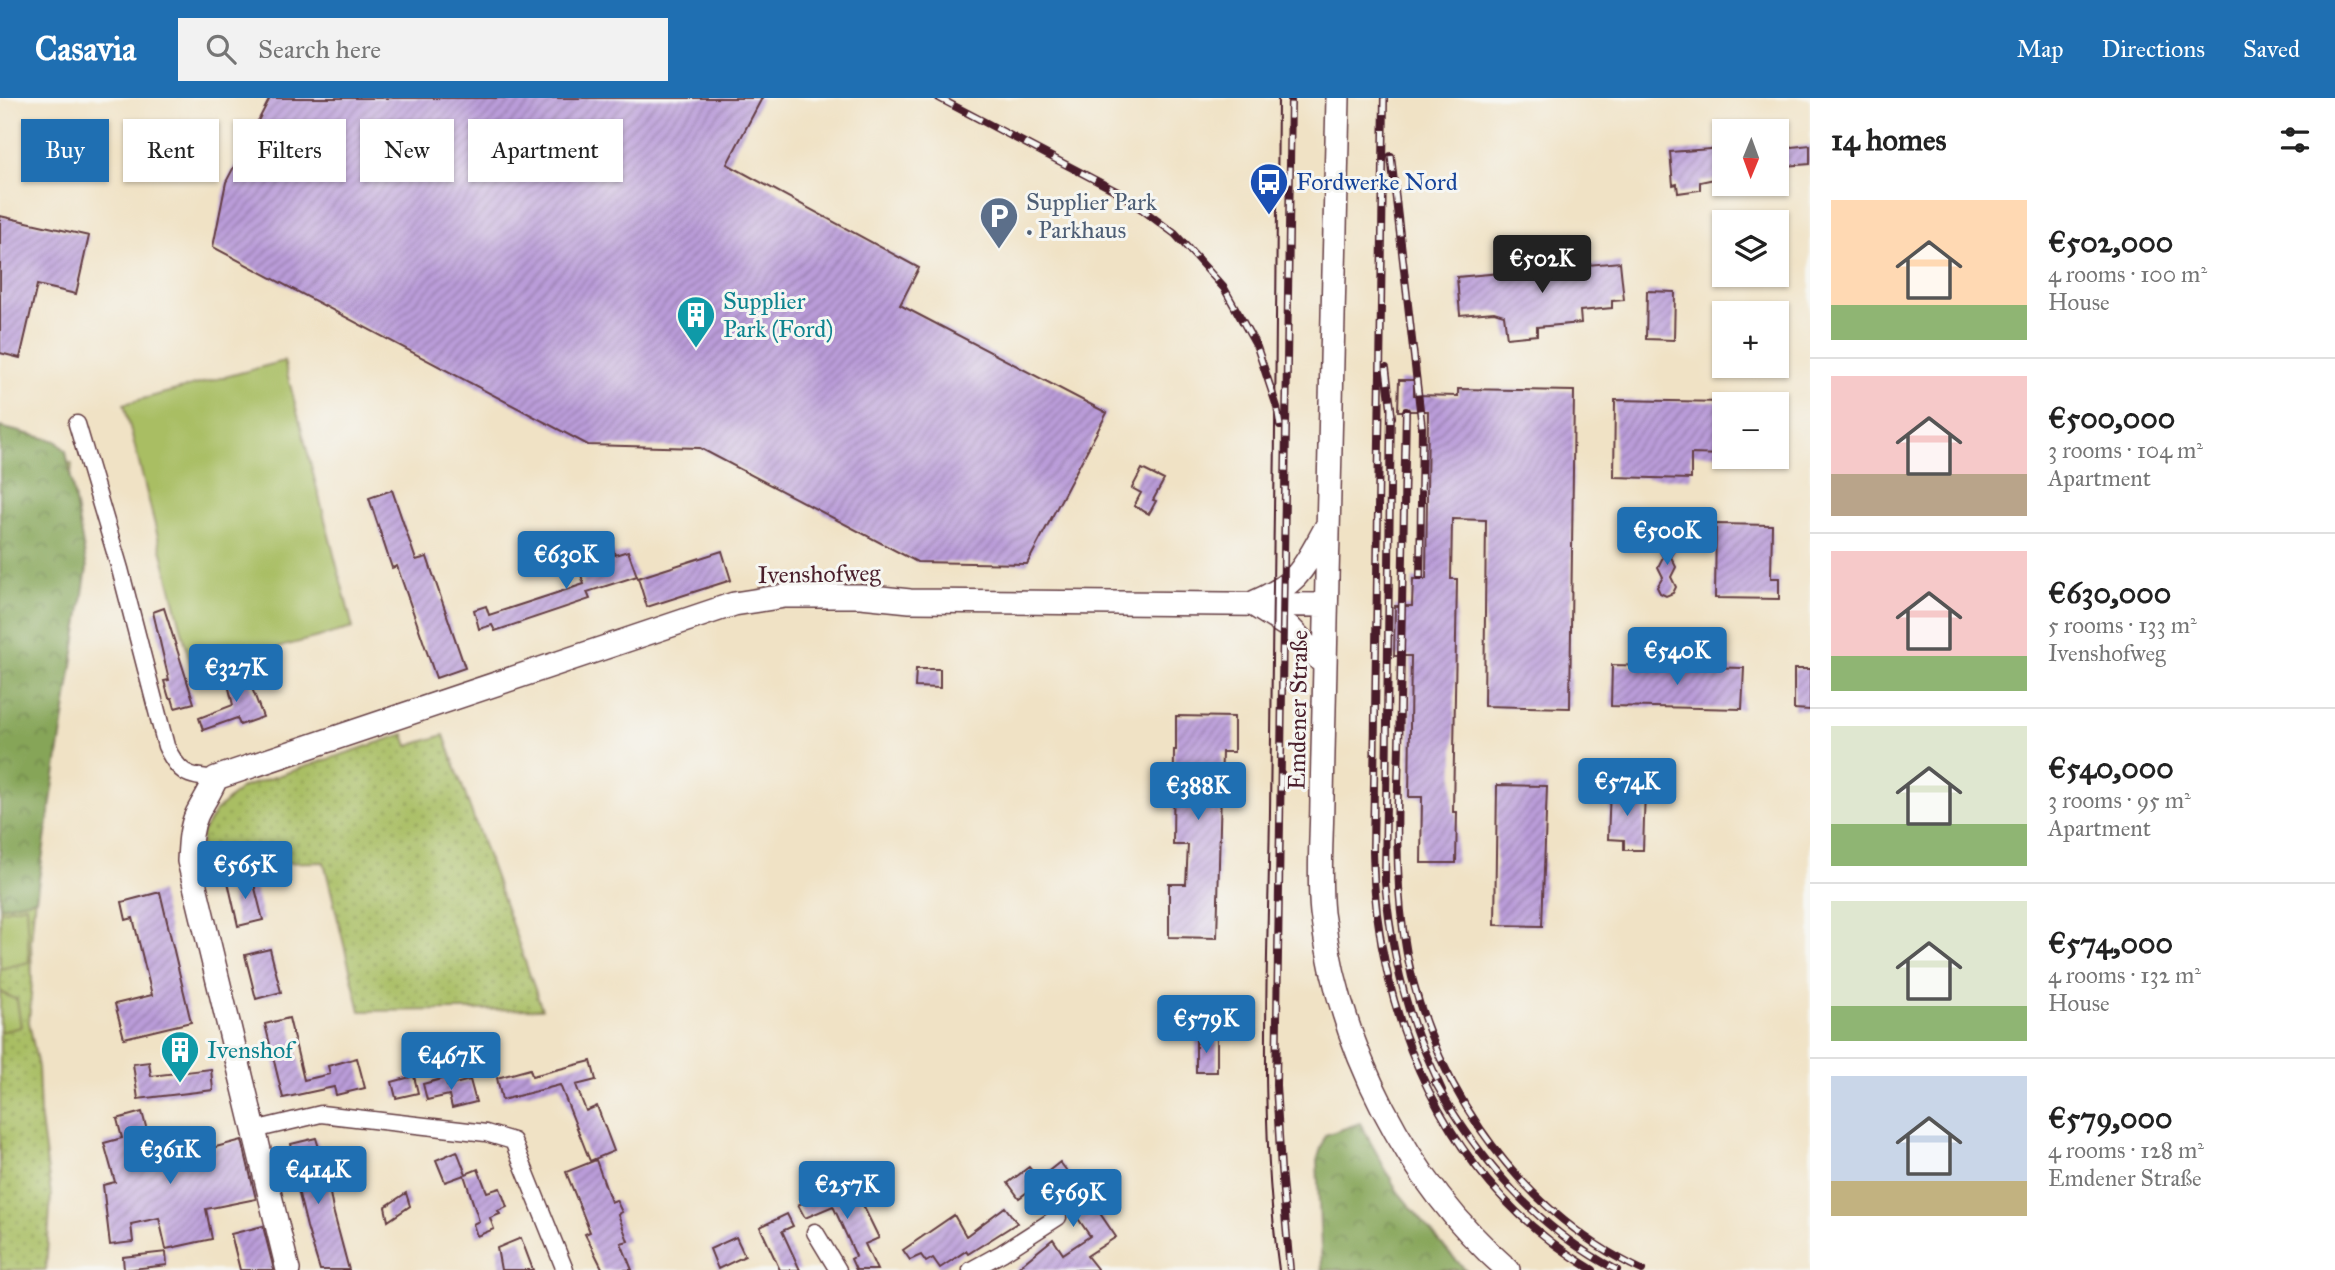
<!DOCTYPE html>
<html lang="en">
<head>
<meta charset="utf-8">
<style>
	:root { --surface:#fff; --page:#f2f2f2; --text:#222; --muted:#767676; --line:#e0e0e0; --accent:#1f6fb2 }
	body { margin:0; font-family:"IM FELL Great Primer",serif; background:var(--page); color:var(--text); height:100vh; display:flex; flex-direction:column; font-size:26px; white-space:nowrap }
	* { box-sizing:border-box; margin:0 }
	p { font-size:23px; color:var(--muted) }
	.icon { flex:none; width:38px; height:38px; fill:none; stroke:currentColor; stroke-width:2; stroke-linecap:round; stroke-linejoin:round }
	.map { position:relative; flex:1; overflow:hidden }
	.details { display:flex; flex-direction:column; background:var(--surface); width:525px }
	.details>* { flex:none }
	.top-card { position:absolute; left:21px; top:21px; width:665px; height:63px; display:flex; gap:14px }
	.needle { width:46px; rotate:181deg }
	.controls { position:absolute; left:1712px; top:21px; display:grid; gap:14px }
	.controls a { display:grid; place-items:center; width:77px; height:77px; border-radius:0px; background:var(--surface); box-shadow:0 2px 5px #0004; font-size:35px }
	.price { position:absolute; translate:-50% -60px; padding:0 16px; border-radius:7px; background:var(--accent); color:#fff; font-size:23px; line-height:46px; filter:drop-shadow(0 2px 4px #0008) }
	.price::after { content:''; position:absolute; left:50%; top:42px; width:21px; height:16px; margin-left:-10px; background:inherit; clip-path:polygon(0 0,100% 0,50% 100%) }
	.price.on { background:#222; color:#fff }
	ul { padding:0; list-style:none }
	li { display:flex; align-items:center; gap:21px; height:175px; padding:0 21px }
	li+li { border-top:2px solid var(--line) }
	li span { display:grid; place-items:center; flex:none; width:196px; height:140px; border-radius:0px; color:#555 }
	li>.icon { margin-inline-start:auto }
	span .icon { width:84px; height:84px; fill:#fffc; stroke-width:1 }
	li b { font-size:30px }
	h2 { display:flex; justify-content:space-between; align-items:center; height:84px; padding:0 21px; font-size:30px }
	.pill { padding:0 24px; border-radius:0px; background:var(--surface); box-shadow:0 2px 5px #0004; font-size:24px; line-height:63px }
	.pill.on { background:var(--accent); color:#fff }
	header { display:flex; align-items:center; gap:42px; box-sizing:border-box; height:98px; padding:0 35px; background:var(--accent); color:#fff }
	header strong { font-size:33px }
	nav { display:flex; gap:38px; margin-inline-start:auto; font-size:24px }
	.search { width:490px; height:63px; background:var(--page); display:flex; align-items:center; gap:18px; box-sizing:border-box; padding:0 24px; border-radius:0px; color:var(--muted); font-size:26px }
	main { display:flex; flex:1; min-height:0 }
	.map>svg:first-child { display:block }
</style>
</head>
<body>
<header>
<strong>Casavia</strong>
<div class="search"><svg class="icon" aria-label="search" viewBox="0 0 24 24"><circle cx="10" cy="10" r="6"/><path d="M15 15l6 6"/></svg>Search here</div>
<nav><a>Map</a><a>Directions</a><a>Saved</a></nav>
</header>
<main>
<div class="map">
<svg width="1810" height="1172" viewBox="0 0 1810 1172">
	<defs>
		<pattern id="grass-dots" width="8" height="8" patternUnits="userSpaceOnUse" patternTransform="scale(1.75)"><rect width="8" height="8" fill="#a9be63"/><path d="M2 2h.1M6 6h.1" fill="none" stroke="#8c9a52" stroke-width="1.8" stroke-linecap="round"/></pattern>
		<pattern id="forest-crowns" width="20" height="18" patternUnits="userSpaceOnUse" patternTransform="scale(1.75)"><rect width="20" height="18" fill="#86a559"/><path d="M2 6a3 3 0 1 1 6 0M12 15a3 3 0 1 1 6 0" fill="none" stroke="#70864a"/></pattern>
		<pattern id="building-hatch" width="6" height="6" patternUnits="userSpaceOnUse" patternTransform="scale(1.75)"><rect width="6" height="6" fill="#ba9cd9"/><path d="M-1 1l2-2M0 6l6-6M5 7l2-2" fill="none" stroke="#997fb0"/></pattern>
	</defs>
	<rect width="100%" height="100%" fill="#f6f6f2"/>
	<filter id="ink" filterUnits="userSpaceOnUse"><feTurbulence type="fractalNoise" baseFrequency=".0143" numOctaves="2"/><feDisplacementMap in="SourceGraphic" scale="14" xChannelSelector="R" yChannelSelector="G"/><feConvolveMatrix kernelMatrix="1 2 1 2 8 2 1 2 1" color-interpolation-filters="sRGB"/></filter>
	<filter id="wash" filterUnits="userSpaceOnUse"><feTurbulence type="fractalNoise" baseFrequency=".00686" numOctaves="4" result="noise"/><feDisplacementMap in="SourceGraphic" scale="28" xChannelSelector="R" yChannelSelector="G"/><feGaussianBlur stdDeviation="1.57" result="paint"/><feColorMatrix in="noise" values="0 0 0 0 0 0 0 0 0 0 0 0 0 0 0 0 0 1.4 0 .05"/><feComposite in="paint" operator="in"/></filter>
	<g filter="url(#wash)">
		<rect width="100%" height="100%" fill="#f0e2c5"/>
		<path fill="url(#grass-dots)" stroke="#7a6e47" stroke-width="2" d="M0 353 61 361 72 366 31 843 32 884 29 924 38 969 40 1015 51 1097 46 1172H0Z
			M404 636 408 648 444 637 542 911 360 913 324 764 200 766 202 735 216 713 241 690Z"/>
		<path fill="url(#forest-crowns)" stroke="#686242" stroke-width="2" d="M0 329 56 343 66 353 87 470 36 801 0 809Z
			M1360 1025 1398 1094 1449 1155 1466 1172H1322L1317 1063 1325 1037Z"/>
		<path fill="#a9be63" stroke="#7a6e47" stroke-width="2" d="M284 263 353 530 192 572 124 306Z
			M26 807 29 864 0 871V813Z
			M0 894 17 902 21 929 0 934Z"/>
		<g id="blocks">
			<path fill="url(#building-hatch)" d="M270 0H762L727 66 919 170 900 207 1107 315 1027 466 917 464 700 350 588 347 213 149 226 84Z
				M1810 47V66L1785 68 1783 50Z
				M1724 50V79L1700 84V92L1678 95 1677 86 1673 87 1670 54Z
				M0 118 89 138 76 196 37 187 20 260 0 255Z
				M1620 164 1624 202 1612 203V210L1580 213 1581 225 1537 229V237L1507 240 1504 217 1494 214 1460 217 1457 179Z
				M1647 193 1675 194 1674 242 1646 241Z
				M1399 282H1414V297L1458 298V291L1574 293 1570 610 1484 608 1486 422 1452 421 1451 481H1457L1453 714H1457L1456 765H1421L1422 699H1409L1411 558H1394L1395 508H1412L1413 481H1426L1428 313H1398Z
				M1615 302 1724 304V357L1691 356V381L1614 379Z
				M1142 371 1164 382 1153 402 1156 403 1149 416 1134 408 1141 395 1132 390Z
				M392 392 416 462 427 459 465 570 436 580 397 468 392 470 369 400Z
				M1716 426 1772 427 1771 480H1779V501L1715 500Z
				M1668 440 1674 443 1677 449 1671 459 1676 469 1671 479 1676 489 1673 495 1666 498 1660 495 1657 489 1663 479 1658 469 1663 459 1658 449 1661 443Z
				M613 451 615 457 628 453 637 478 587 494 590 501 495 533 492 527 479 531 474 512 486 508 489 517 584 486 576 462Z
				M722 453 731 482 647 509 638 480Z
				M164 510 194 605 175 610 172 600H169L164 583 169 582 153 514Z
				M1612 567 1744 570 1742 611 1611 608Z
				M916 571H940V590L915 589Z
				M1794 571H1810V612L1794 611Z
				M245 572 263 619 240 627 237 620 203 632 199 620 233 607 226 578Z
				M1176 618 1234 619V654H1222L1217 840 1169 839V786H1186L1188 747H1173L1174 652H1176Z
				M1497 687 1547 688 1542 828 1495 827Z
				M1610 691 1645 692 1643 752H1624V742L1608 741Z
				M252 778 263 822 238 828 228 784Z
				M160 794 191 924 124 940 115 906 152 897 133 820 126 822 122 804Z
				M270 851 281 894 256 901 245 857Z
				M289 920 304 982 330 976 328 968 357 960 365 990 336 997 334 989 283 1000 265 926Z
				M1196 939 1217 940V974H1196Z
				M591 963 596 982 576 987 586 1013 597 1008 614 1053 590 1063 560 987 502 1002 497 980 530 971 532 978Z
				M149 964 151 978 211 971 213 992 138 1001 133 966Z
				M414 978 418 995 396 1000 392 984Z
				M445 980 447 988 470 982 476 1004 452 1010 449 997 427 1002 423 986Z
				M142 1014 156 1065 242 1042 256 1101 206 1111 212 1141 166 1151 159 1120 131 1126 133 1144 110 1147 103 1087 115 1084 104 1045 122 1040 117 1021Z
				M316 1040 326 1073 333 1112 349 1172H320L307 1129 295 1080 298 1079 291 1046Z
				M457 1053 466 1076 478 1071 487 1094 500 1090 507 1109 498 1113 500 1116 490 1120 494 1131 477 1138 473 1126 479 1123 464 1077 445 1084 436 1062Z
				M596 1062 611 1104 616 1102 622 1114 618 1116 628 1143 621 1145 632 1172H603L585 1136 590 1134 566 1074Z
				M1060 1064 1081 1091 1085 1087 1099 1105 1095 1108 1116 1139 1087 1158 1098 1172H1015L1053 1141 1063 1156 1090 1138 1077 1119 1078 1118 1045 1076Z
				M1029 1069 1041 1084 1019 1100 1008 1085Z
				M833 1080 842 1099 856 1093 879 1140 865 1146 877 1172H856L851 1161 856 1158 833 1108 805 1120 798 1107 825 1093 821 1085Z
				M406 1095 410 1108 388 1123 385 1109Z
				M1005 1109 1017 1125 968 1156 966 1153 940 1170 933 1160 926 1164 921 1157 910 1162 903 1152 954 1117 966 1138Z
				M787 1116 793 1128 782 1133 800 1172H780L760 1129Z
				M263 1128 274 1172H240L231 1136Z
				M736 1139 745 1158 718 1171 710 1151Z
				M521 1140 533 1172H501L497 1150Z
				M166 1154 167 1167 124 1172 123 1159Z"/>
		</g>
	</g>
	<g filter="url(#ink)">
		<use href="#blocks" fill-opacity="0" stroke="#633c42" stroke-width="2"/>
		<g fill="none" stroke-linecap="round" stroke-linejoin="round">
			<g stroke="#633c42" stroke-width="19">
				<path id="street" d="M77 326 120 471 166 648C178 674 187 680 216 680
					M254 1032 321 1016 486 1035 513 1043 565 1172
					M815 1134 838 1172
					M971 1172 1002 1155 1058 1119"/>
			</g>
			<g stroke="#633c42" stroke-width="26">
				<path id="secondary" d="M1338 0 1322 698C1322 736 1318 777 1322 815 1339 949 1406 1083 1508 1172
					M1255 504C1300 485 1304 469 1327 428
					M1254 507 1289 529 1325 567
					M288 1172 189 763C190 747 190 731 197 716 203 704 211 693 216 680L734 506 785 498H861L910 503 1326 507"/>
			</g>
			<use href="#street" stroke="#fff" stroke-width="16"/>
			<use href="#secondary" stroke="#fff" stroke-width="23"/>
			<path stroke="#4a1f2b" stroke-width="2" d="M1278 0C1277 238 1273 475 1270 713 1268 865 1258 1020 1279 1172"/>
			<g stroke="#4a1f2b" stroke-width="8">
				<path id="rail" d="M939 0 1120 95 1175 136 1224 190 1257 249 1277 309 1280 328
					M1384 0 1373 754C1375 919 1446 1085 1593 1172
					M1391 58 1422 329 1420 479
					M1386 270 1392 319
					M1391 309 1385 784C1390 840 1400 893 1421 946
					M1406 313C1404 410 1402 507 1400 604 1399 679 1393 756 1403 831 1421 971 1512 1111 1642 1172
					M1418 938 1442 992
					M1435 984C1478 1061 1538 1132 1617 1172
					M1290 1172 1281 1071 1276 987 1291 0"/>
			</g>
			<use href="#rail" stroke="#f6f6f2" stroke-width="5" stroke-dasharray="16" stroke-linecap="butt"/>
		</g>
	</g>
	<defs>
		<g id="bus-pin" transform="scale(2.0125)"><path d="M0 17L-7.5 6A9.5 9.5 0 1 1 7.5 6Z" fill="#1a4fb4" stroke="#f6f6f2"/><path d="M-5-6H5V4H4V6H2V4H-2V6H-4V4H-5ZM-3.5-4V0h7V-4ZM-3.5 1.2v1.5H-2V1.2ZM2 1.2v1.5H3.5V1.2Z" fill="#fff"/></g>
		<g id="parking-pin" transform="scale(2.0125)"><path d="M0 17L-7.5 6A9.5 9.5 0 1 1 7.5 6Z" fill="#5c6f8a" stroke="#f6f6f2"/><path d="M-3.5-5.5H1a3.5 3.5 0 0 1 0 7H-1V5.5H-3.5ZM-1-3.4V-.6H.8a1.4 1.4 0 0 0 0-2.8Z" fill="#fff"/></g>
		<g id="building-pin" transform="scale(2.0125)"><path d="M0 17L-7.5 6A9.5 9.5 0 1 1 7.5 6Z" fill="#0f9aa8" stroke="#f6f6f2"/><path d="M-4-6H4V6H1V3H-1V6H-4ZM-2.5-4.3h1.7v1.8h-1.7ZM.8-4.3h1.7v1.8H.8ZM-2.5-1h1.7V.8h-1.7ZM.8-1h1.7V.8H.8Z" fill="#fff"/></g>
	</defs>
	<g fill-rule="evenodd">
		<use href="#bus-pin" x="1269" y="84"/>
		<use href="#parking-pin" x="999" y="118"/>
		<use href="#building-pin" x="696" y="217"/>
		<use href="#building-pin" x="180" y="952"/>
	</g>
	<g text-anchor="middle" stroke-width="6" stroke-linejoin="round" paint-order="stroke">
		<g font-size="24" fill="#164399" stroke="#f6f6f2" text-anchor="start">
			<text x="1296" y="92">Fordwerke Nord</text>
		</g>
		<g font-size="24" fill="#4e5e75" stroke="#f6f6f2" text-anchor="start">
			<text x="1026" y="112">Supplier Park<tspan x="1026" dy="28">• Parkhaus</tspan></text>
		</g>
		<g font-size="24" fill="#0d838f" stroke="#f6f6f2" text-anchor="start">
			<text x="723" y="211">Supplier<tspan x="723" dy="28">Park (Ford)</tspan></text>
			<text x="207" y="960">Ivenshof</text>
		</g>
		<g font-size="24" fill="#4a1f2b" stroke="#f6f6f2">
			<text transform="translate(819 476) rotate(-1)" y="8">Ivenshofweg</text>
			<text transform="translate(1298 612) rotate(-89)" y="8">Emdener Straße</text>
		</g>
	</g>
</svg>
<div class="controls">
<a><svg class="needle" viewBox="-14 -14 28 28"><path d="M0-13l5 13h-10z" fill="#e53935"/><path d="M0 13l5-13h-10z" fill="#767676"/></svg></a>
<a><svg class="icon" aria-label="layers" viewBox="0 0 24 24"><path d="M12 4l9 5-9 5-9-5zM3 14l9 5 9-5"/></svg></a>
<a>+</a>
<a>−</a>
</div>
<b class="price on" style="left:1542px;top:197px">€502K</b>
<b class="price" style="left:1667px;top:469px">€500K</b>
<b class="price" style="left:566px;top:493px">€630K</b>
<b class="price" style="left:1677px;top:589px">€540K</b>
<b class="price" style="left:236px;top:606px">€327K</b>
<b class="price" style="left:1627px;top:720px">€574K</b>
<b class="price" style="left:1198px;top:724px">€388K</b>
<b class="price" style="left:245px;top:803px">€565K</b>
<b class="price" style="left:1206px;top:957px">€579K</b>
<b class="price" style="left:451px;top:994px">€467K</b>
<b class="price" style="left:170px;top:1088px">€361K</b>
<b class="price" style="left:318px;top:1108px">€414K</b>
<b class="price" style="left:847px;top:1123px">€257K</b>
<b class="price" style="left:1073px;top:1131px">€569K</b>
<div class="top-card">
<a class="pill on">Buy</a>
<a class="pill">Rent</a>
<a class="pill">Filters</a>
<a class="pill">New</a>
<a class="pill">Apartment</a>
</div>
</div>
<section class="details">
<h2>14 homes<svg class="icon" aria-label="filters" viewBox="0 0 24 24"><path d="M4 7h16M4 17h16"/><circle cx="9" cy="7" r="2"/><circle cx="15" cy="17" r="2"/></svg></h2>
<ul>
<li><span style="background:linear-gradient(#ffd9b3 75%,#8fb573 0)"><svg class="icon" aria-label="home" viewBox="0 0 24 24"><path d="M3 11l9-7 9 7M6 9v11h12V9"/></svg></span><div><b>€502,000</b><p>4 rooms · 100 m²</p><p>House</p></div></li>
<li><span style="background:linear-gradient(#f6c9c9 70%,#b9a48a 0)"><svg class="icon" aria-label="home" viewBox="0 0 24 24"><path d="M3 11l9-7 9 7M6 9v11h12V9"/></svg></span><div><b>€500,000</b><p>3 rooms · 104 m²</p><p>Apartment</p></div></li>
<li><span style="background:linear-gradient(#f6c9c9 75%,#8fb573 0)"><svg class="icon" aria-label="home" viewBox="0 0 24 24"><path d="M3 11l9-7 9 7M6 9v11h12V9"/></svg></span><div><b>€630,000</b><p>5 rooms · 133 m²</p><p>Ivenshofweg</p></div></li>
<li><span style="background:linear-gradient(#dfe7d0 70%,#8fb573 0)"><svg class="icon" aria-label="home" viewBox="0 0 24 24"><path d="M3 11l9-7 9 7M6 9v11h12V9"/></svg></span><div><b>€540,000</b><p>3 rooms · 95 m²</p><p>Apartment</p></div></li>
<li><span style="background:linear-gradient(#dfe7d0 75%,#8fb573 0)"><svg class="icon" aria-label="home" viewBox="0 0 24 24"><path d="M3 11l9-7 9 7M6 9v11h12V9"/></svg></span><div><b>€574,000</b><p>4 rooms · 132 m²</p><p>House</p></div></li>
<li><span style="background:linear-gradient(#c9d6e8 75%,#c2b280 0)"><svg class="icon" aria-label="home" viewBox="0 0 24 24"><path d="M3 11l9-7 9 7M6 9v11h12V9"/></svg></span><div><b>€579,000</b><p>4 rooms · 128 m²</p><p>Emdener Straße</p></div></li>
</ul>
</section>
</main>
</body>
</html>
